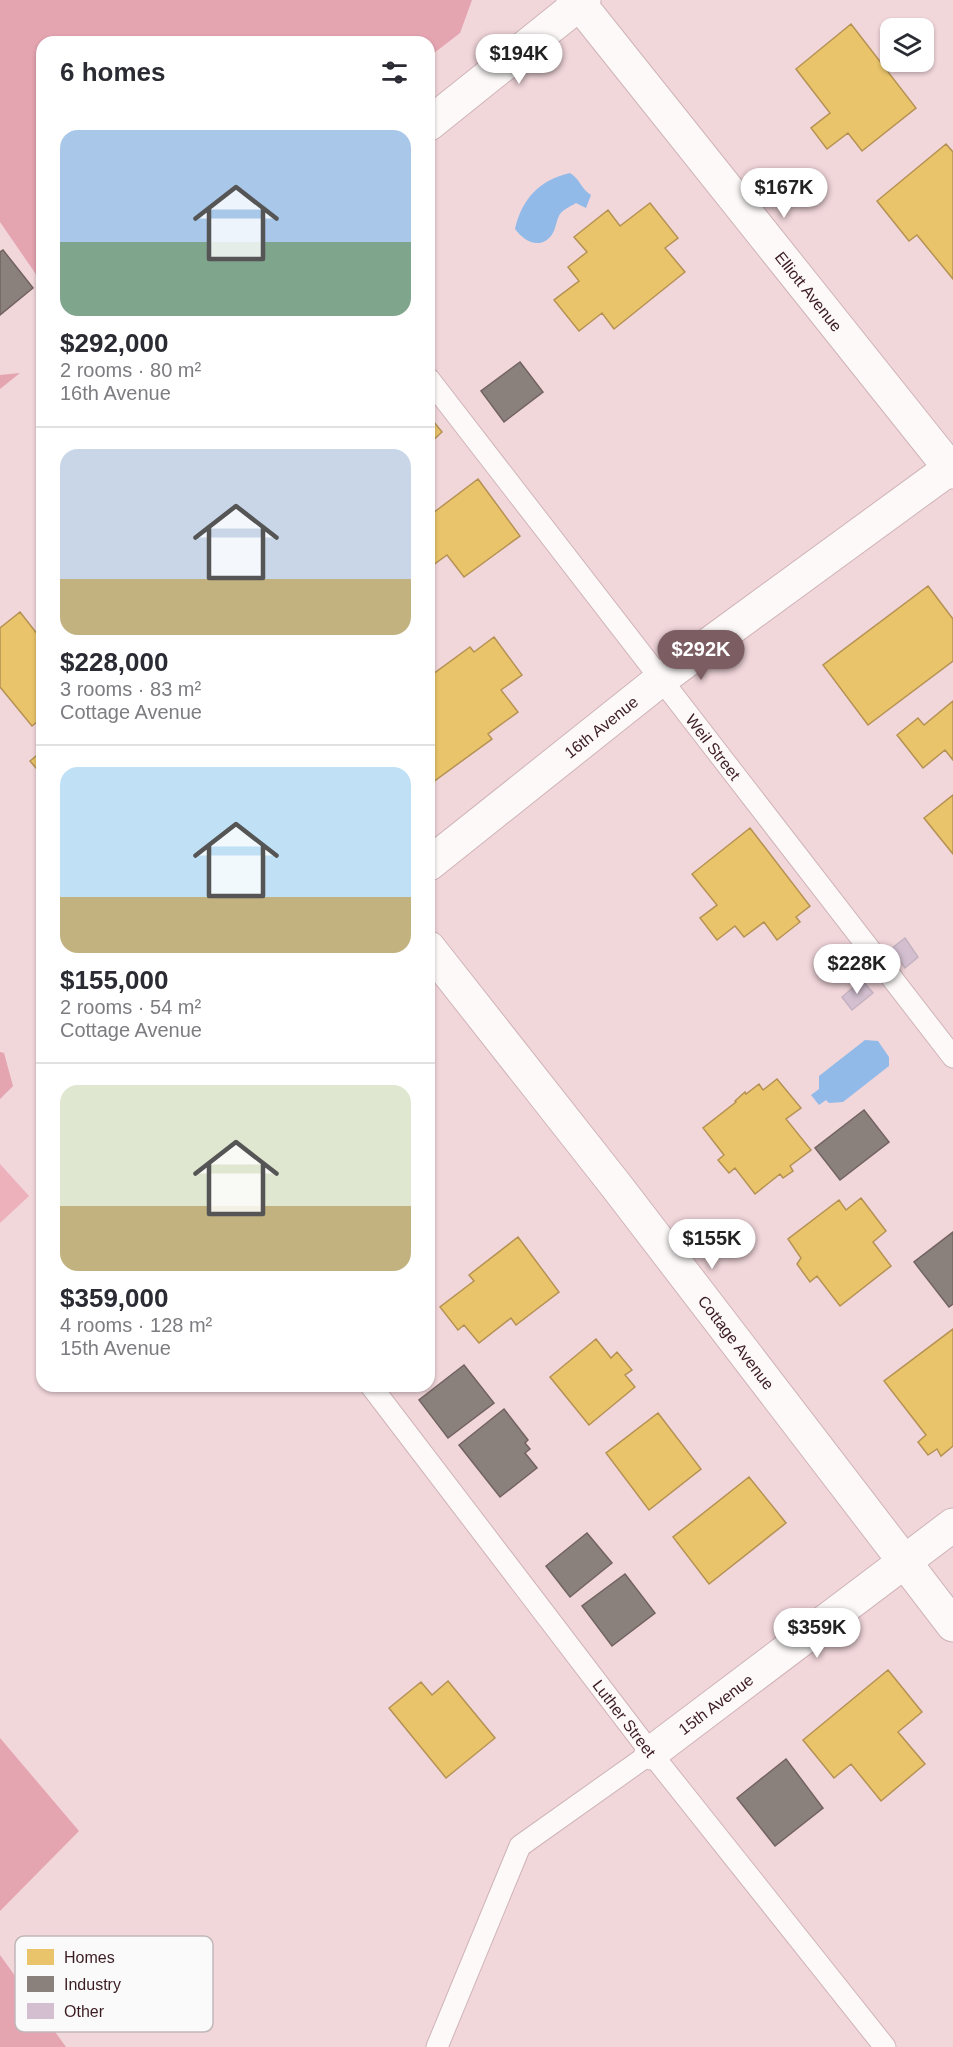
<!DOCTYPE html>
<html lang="en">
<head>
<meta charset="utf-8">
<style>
	:root { --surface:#fff; --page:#f7f7f7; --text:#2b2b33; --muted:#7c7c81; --line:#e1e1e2; --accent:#7b5d62 }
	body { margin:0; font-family:Helvetica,sans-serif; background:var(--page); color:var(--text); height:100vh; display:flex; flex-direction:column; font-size:22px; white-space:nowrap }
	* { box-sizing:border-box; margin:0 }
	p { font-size:20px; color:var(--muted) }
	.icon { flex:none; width:33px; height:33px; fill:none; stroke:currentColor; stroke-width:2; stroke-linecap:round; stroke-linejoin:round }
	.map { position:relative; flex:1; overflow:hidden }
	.side { position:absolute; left:36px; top:36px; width:399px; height:1356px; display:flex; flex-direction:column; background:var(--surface); border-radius:18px; box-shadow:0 2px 4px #0004 }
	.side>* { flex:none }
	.fabs { position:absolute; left:880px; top:18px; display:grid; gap:12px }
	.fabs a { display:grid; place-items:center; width:54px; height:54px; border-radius:12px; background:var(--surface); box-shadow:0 2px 4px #0004; font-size:30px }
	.price { position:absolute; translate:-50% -51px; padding:0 14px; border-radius:21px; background:#fff; color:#222; font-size:20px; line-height:39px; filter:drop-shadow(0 2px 3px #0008) }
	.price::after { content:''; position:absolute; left:50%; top:36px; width:18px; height:14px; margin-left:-9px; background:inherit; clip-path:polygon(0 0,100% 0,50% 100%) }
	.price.active { background:var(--accent); color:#fff }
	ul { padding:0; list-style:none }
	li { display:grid; align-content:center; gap:12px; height:318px; padding:0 24px }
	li+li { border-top:2px solid var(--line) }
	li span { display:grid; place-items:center; height:186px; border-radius:18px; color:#555 }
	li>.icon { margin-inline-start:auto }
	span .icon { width:108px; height:108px; fill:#fffc; stroke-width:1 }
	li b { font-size:26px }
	h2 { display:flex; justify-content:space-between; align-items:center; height:72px; padding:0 24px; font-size:26px }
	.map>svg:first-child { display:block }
</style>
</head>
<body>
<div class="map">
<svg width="953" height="2047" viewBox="0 0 953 2047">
	<rect width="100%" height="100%" fill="#f1d6da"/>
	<path fill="#edb1bc" d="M0 1164 29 1196 0 1223Z"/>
	<path fill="#e4a4b0" d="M0 0H472L460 33 429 57V42H42V283L0 222Z
		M20 373 0 389V375Z
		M0 1052 4 1053 13 1086 0 1099Z
		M0 1738 79 1831 0 1911Z
		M0 1955 66 2047H0Z"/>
	<path fill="#92bae9" d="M570 173C581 180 581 189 591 195L586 208 576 203C570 207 565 208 560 214 556 220 556 230 551 236 539 250 524 241 515 229 522 199 539 180 570 173Z
		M865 1040 878 1041 889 1057V1066L843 1102 829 1103 826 1100 819 1105 811 1095 819 1089V1076Z"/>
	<path fill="#e9c46a" stroke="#b59254" stroke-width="1.5" d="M851 24 916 108 862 151 848 133 827 149 811 128 830 113 796 69Z
		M946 144 953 152V279L917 235 909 241 877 201Z
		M650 203 678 238 665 248 685 272 614 329 602 313 579 331 554 300 579 281 568 267 587 252 574 237 608 210 620 226Z
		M429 416 442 432 429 444Z
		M478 479 520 536 464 577 447 555 429 568V516Z
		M928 586 953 619V661L868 725 823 665Z
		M20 612 42 640V718L32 726 0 687V628Z
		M494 637 522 675 501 690 518 712 488 734 492 739 429 785V677L470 647 474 652Z
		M953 701V760L945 750 923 768 897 735 918 718 924 725Z
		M42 751V775L30 761Z
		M953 795V854L924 818Z
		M750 828 810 906 796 917 800 922 777 940 764 922 744 937 735 926 717 940 700 918 717 905 692 874Z
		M777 1079 801 1108 786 1119 811 1150 790 1166 793 1171 783 1178 780 1174 755 1194 735 1168 729 1173 718 1160 724 1155 703 1128 736 1102 735 1101 745 1092 746 1094 759 1084 763 1090Z
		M861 1198 886 1231 873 1242 891 1266 840 1306 817 1276 810 1282 797 1264 801 1258 788 1239 839 1200 846 1210Z
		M518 1237 559 1292 516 1325 511 1318 479 1343 464 1325 458 1330 440 1307 474 1281 469 1275Z
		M953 1329V1446L941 1456 937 1449 928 1455 918 1442 926 1435 884 1381Z
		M596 1339 611 1358 617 1352 632 1370 625 1375 635 1387 589 1425 550 1377Z
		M658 1413 701 1469 649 1510 606 1453Z
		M749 1477 786 1523 709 1584 673 1537Z
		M888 1670 922 1712 898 1732 925 1764 881 1801 851 1764 834 1778 803 1740Z
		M448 1681 495 1738 446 1778 389 1708 421 1682 432 1695Z"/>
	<path fill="#8a817c" stroke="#726361" stroke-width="1.5" d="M3 250 33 288 0 315V252Z
		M520 362 543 392 504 422 481 391Z
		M864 1110 889 1142 840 1180 815 1148Z
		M953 1232V1304L949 1307 914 1262Z
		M464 1365 494 1403 448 1438 419 1400Z
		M504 1409 528 1440 525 1443 530 1449 525 1453 537 1468 500 1497 459 1445Z
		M587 1533 612 1563 570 1597 546 1566Z
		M625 1574 655 1613 612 1646 582 1606Z
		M786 1759 823 1808 775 1846 737 1798Z"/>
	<path fill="#d3bfd0" stroke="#c5b2c1" stroke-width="1.5" d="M905 938 918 957 905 968 891 949Z
		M862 980 873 993 852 1010 842 997Z"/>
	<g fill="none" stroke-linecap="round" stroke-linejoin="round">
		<g stroke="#cfb4b8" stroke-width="23">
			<g id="lane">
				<path id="s1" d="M429 379 953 1057"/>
				<path id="s2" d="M371 1386 651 1753 885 2047"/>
				<path d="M437 2047 520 1846 651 1753"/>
			</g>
		</g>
		<g stroke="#cfb4b8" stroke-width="35">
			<g id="street">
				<path id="s3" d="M573 0 586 12 953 472"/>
				<path d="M429 124 584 0"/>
				<path id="s4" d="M429 864 660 680 953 466"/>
				<path id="s5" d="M429 948 618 1188 953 1625"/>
				<path id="s6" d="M651 1753 953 1525"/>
			</g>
		</g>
		<use href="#lane" stroke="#fdf9f9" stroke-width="21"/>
		<use href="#street" stroke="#fdf9f9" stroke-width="33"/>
	</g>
	<g text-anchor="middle" stroke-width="6" stroke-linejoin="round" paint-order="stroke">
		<g font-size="16" fill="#3b1c22" stroke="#fafafa">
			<text dy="6" stroke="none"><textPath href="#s3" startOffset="375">Elliott Avenue</textPath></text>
			<text dy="6" stroke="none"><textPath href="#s4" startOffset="220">16th Avenue</textPath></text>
			<text dy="6" stroke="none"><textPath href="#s1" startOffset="465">Weil Street</textPath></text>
			<text dy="6" stroke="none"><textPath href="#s5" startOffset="500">Cottage Avenue</textPath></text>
			<text dy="6" stroke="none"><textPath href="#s6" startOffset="81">15th Avenue</textPath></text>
			<text dy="6" stroke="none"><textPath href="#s2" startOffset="418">Luther Street</textPath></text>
		</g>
	</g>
	<rect x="15" y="1936" width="198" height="96" rx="9" fill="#fafafa" stroke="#c1b7b9" stroke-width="1.5"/>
	<rect x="27" y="1949" width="27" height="16" fill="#e9c46a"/>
	<rect x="27" y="1976" width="27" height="16" fill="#8a817c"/>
	<rect x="27" y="2003" width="27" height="16" fill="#d3bfd0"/>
	<g font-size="16" fill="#3b1c22">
		<text x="64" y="1963">Homes</text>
		<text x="64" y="1990">Industry</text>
		<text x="64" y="2017">Other</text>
	</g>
</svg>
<div class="fabs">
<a><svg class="icon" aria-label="layers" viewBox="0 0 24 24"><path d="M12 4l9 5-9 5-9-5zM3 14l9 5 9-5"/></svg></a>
</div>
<b class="price" style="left:519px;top:85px">$194K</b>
<b class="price" style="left:784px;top:219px">$167K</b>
<b class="price active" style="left:701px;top:681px">$292K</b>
<b class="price" style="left:857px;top:995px">$228K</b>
<b class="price" style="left:712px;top:1270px">$155K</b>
<b class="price" style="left:817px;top:1659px">$359K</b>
<section class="side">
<h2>6 homes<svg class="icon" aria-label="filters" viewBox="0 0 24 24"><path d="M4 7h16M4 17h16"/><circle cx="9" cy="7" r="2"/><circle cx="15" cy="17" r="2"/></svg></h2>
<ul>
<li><span style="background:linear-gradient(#a9c7e8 60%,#7fa58c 0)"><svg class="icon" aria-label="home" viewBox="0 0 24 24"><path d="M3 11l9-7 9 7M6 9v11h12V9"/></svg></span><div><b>$292,000</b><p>2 rooms · 80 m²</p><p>16th Avenue</p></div></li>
<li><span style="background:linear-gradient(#c9d6e8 70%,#c2b280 0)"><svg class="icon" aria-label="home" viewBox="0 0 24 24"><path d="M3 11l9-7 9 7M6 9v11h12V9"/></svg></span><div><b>$228,000</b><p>3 rooms · 83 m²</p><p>Cottage Avenue</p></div></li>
<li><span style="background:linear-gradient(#bfe0f5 70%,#c2b280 0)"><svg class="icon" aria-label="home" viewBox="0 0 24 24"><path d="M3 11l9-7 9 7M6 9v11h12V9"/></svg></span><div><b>$155,000</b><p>2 rooms · 54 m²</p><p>Cottage Avenue</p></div></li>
<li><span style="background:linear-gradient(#dfe7d0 65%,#c2b280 0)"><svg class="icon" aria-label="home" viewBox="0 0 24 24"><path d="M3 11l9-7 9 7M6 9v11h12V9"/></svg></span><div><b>$359,000</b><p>4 rooms · 128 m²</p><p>15th Avenue</p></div></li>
</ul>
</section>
</div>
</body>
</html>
